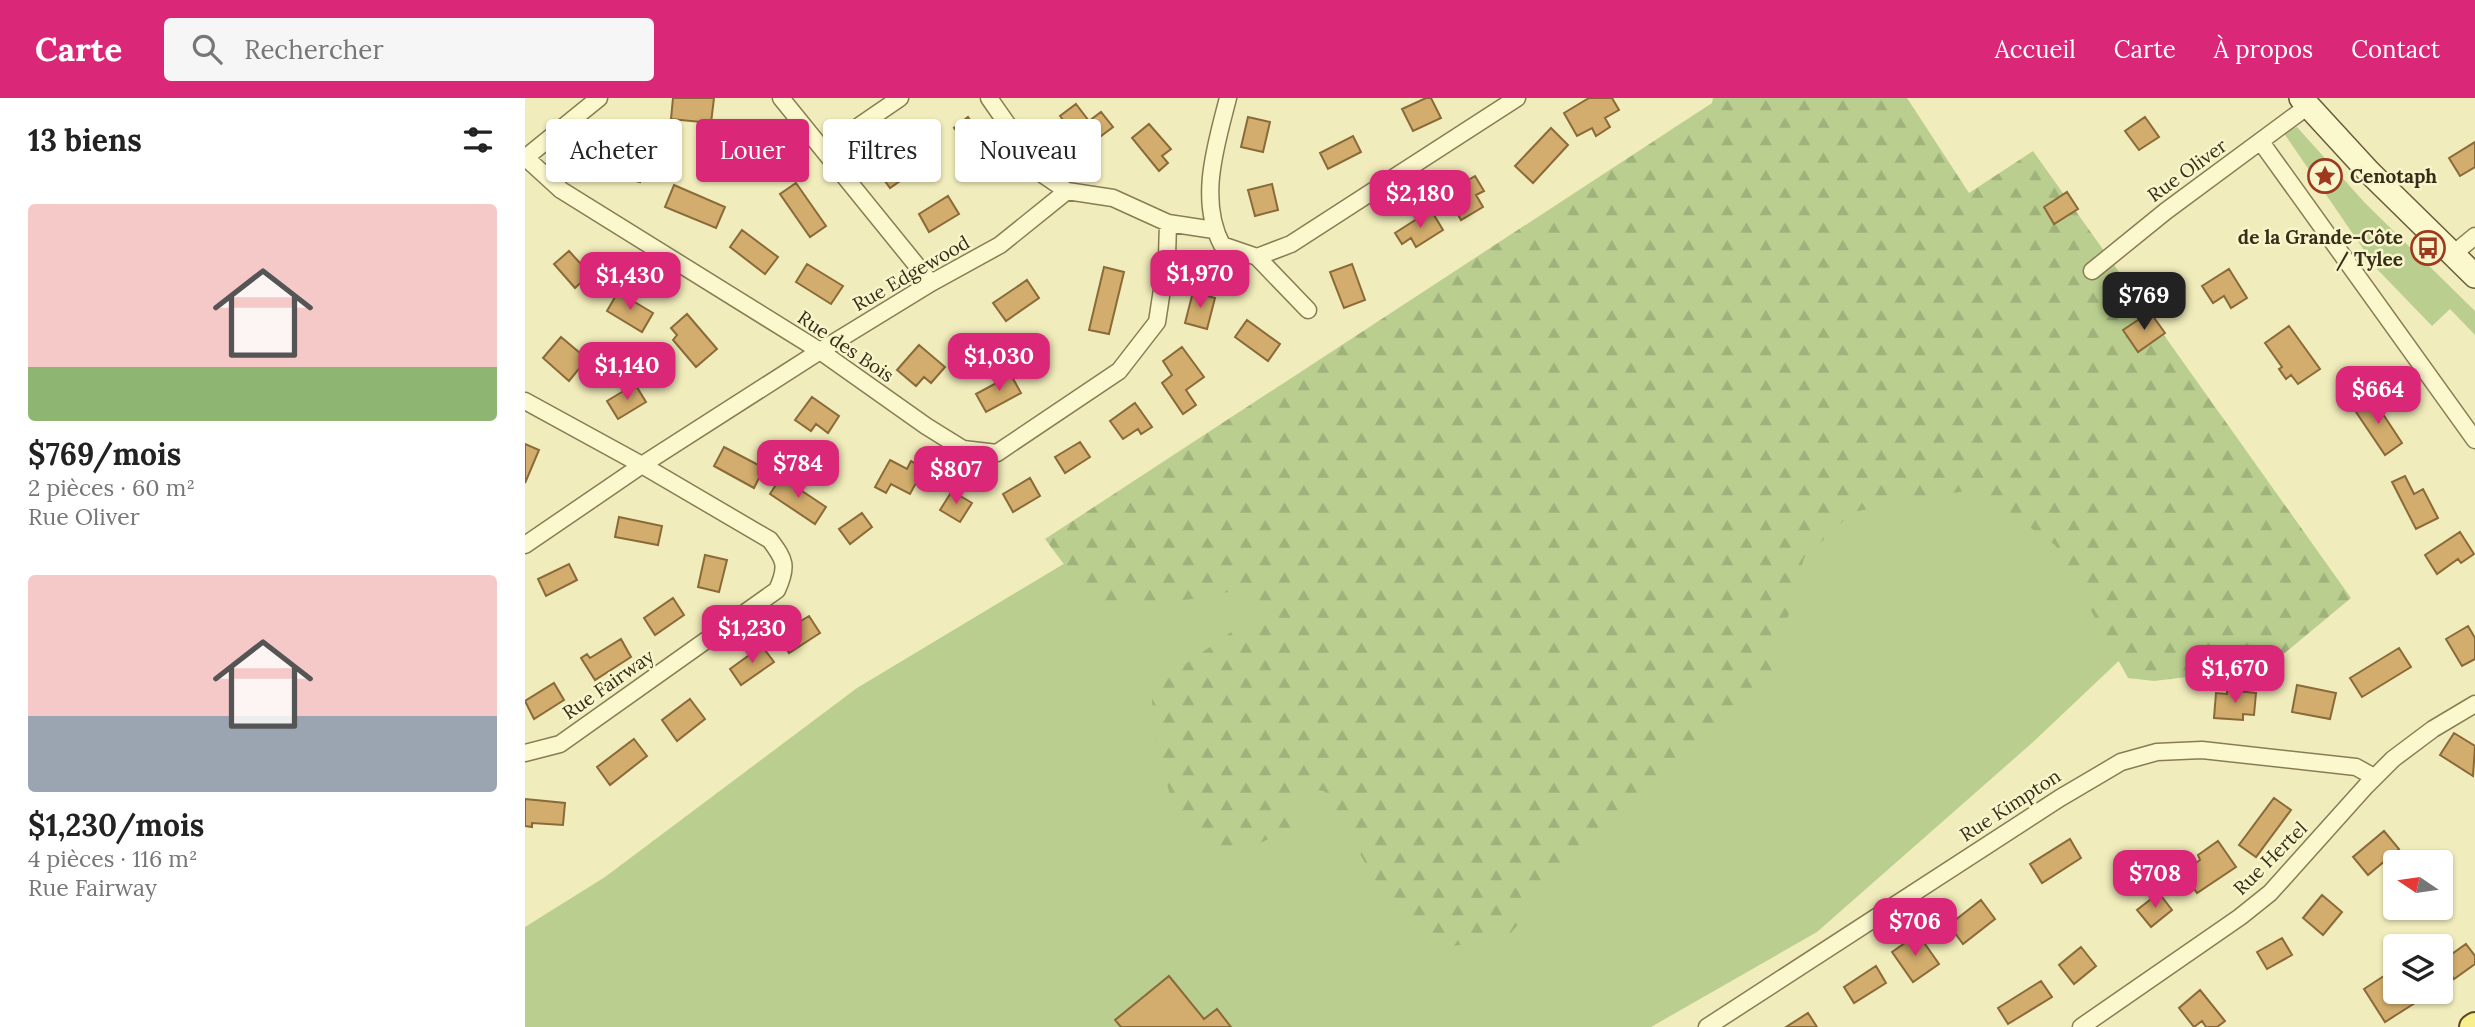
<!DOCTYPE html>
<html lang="fr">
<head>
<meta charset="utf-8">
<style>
	:root { --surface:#fff; --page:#f6f6f6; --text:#222; --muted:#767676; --accent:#db2777 }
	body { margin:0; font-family:Lora,serif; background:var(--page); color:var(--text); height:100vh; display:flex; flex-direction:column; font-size:26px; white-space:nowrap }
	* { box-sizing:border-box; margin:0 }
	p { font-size:23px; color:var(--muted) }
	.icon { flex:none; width:38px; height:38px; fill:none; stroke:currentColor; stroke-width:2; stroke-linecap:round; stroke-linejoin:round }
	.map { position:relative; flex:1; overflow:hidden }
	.details { display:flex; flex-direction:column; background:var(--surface); width:525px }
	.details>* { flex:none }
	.guide { position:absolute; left:21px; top:21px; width:665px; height:63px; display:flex; gap:14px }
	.needle { width:46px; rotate:283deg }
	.tools { position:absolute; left:1858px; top:752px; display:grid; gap:14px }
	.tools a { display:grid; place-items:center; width:70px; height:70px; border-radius:7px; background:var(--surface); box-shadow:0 2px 5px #0004; font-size:35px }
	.price { position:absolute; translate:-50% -60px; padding:0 16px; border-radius:14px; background:var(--accent); color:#fff; font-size:23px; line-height:46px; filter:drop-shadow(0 2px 4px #0008) }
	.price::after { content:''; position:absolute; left:50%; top:42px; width:21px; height:16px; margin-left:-10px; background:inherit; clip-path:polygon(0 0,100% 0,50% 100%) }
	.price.current { background:#222; color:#fff }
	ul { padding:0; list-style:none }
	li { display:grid; align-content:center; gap:14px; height:371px; padding:0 28px }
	li span { display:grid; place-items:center; height:217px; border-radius:7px; color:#555 }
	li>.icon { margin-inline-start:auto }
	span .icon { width:126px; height:126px; fill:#fffc; stroke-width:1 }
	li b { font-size:30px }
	h2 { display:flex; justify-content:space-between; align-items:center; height:84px; padding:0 28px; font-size:30px }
	.pill { padding:0 24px; border-radius:7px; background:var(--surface); box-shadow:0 2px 5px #0004; font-size:24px; line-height:63px }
	.pill.current { background:var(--accent); color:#fff }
	header { display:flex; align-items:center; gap:42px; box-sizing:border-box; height:98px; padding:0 35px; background:var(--accent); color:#fff }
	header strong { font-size:33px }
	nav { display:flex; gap:38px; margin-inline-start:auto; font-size:24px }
	.search { width:490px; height:63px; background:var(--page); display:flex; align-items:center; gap:18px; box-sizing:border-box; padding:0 24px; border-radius:7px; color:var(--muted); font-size:26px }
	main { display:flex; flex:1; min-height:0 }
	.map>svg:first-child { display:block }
</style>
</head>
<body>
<header>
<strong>Carte</strong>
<div class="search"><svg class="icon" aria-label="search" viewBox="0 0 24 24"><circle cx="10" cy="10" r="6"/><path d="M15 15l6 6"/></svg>Rechercher</div>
<nav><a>Accueil</a><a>Carte</a><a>À propos</a><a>Contact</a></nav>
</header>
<main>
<section class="details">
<h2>13 biens<svg class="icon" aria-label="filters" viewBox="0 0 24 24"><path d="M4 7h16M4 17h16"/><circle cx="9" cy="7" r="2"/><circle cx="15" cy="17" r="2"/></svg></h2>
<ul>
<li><span style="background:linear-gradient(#f6c9c9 75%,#8fb573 0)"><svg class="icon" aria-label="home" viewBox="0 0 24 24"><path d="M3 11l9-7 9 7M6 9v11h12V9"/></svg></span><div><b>$769/mois</b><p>2 pièces · 60 m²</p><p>Rue Oliver</p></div></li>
<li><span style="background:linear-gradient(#f6c9c9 65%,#9aa5b1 0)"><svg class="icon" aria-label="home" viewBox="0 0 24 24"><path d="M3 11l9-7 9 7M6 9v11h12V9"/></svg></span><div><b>$1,230/mois</b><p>4 pièces · 116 m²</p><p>Rue Fairway</p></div></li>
</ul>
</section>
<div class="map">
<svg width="1950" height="929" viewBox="0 0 1950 929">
	<defs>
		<pattern id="forest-firs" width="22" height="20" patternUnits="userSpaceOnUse" patternTransform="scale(1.75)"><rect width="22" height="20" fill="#bacf8f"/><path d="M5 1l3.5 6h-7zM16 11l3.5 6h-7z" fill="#a0b27b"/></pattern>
	</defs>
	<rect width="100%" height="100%" fill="#f1ecbb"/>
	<path fill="#bacf8f" d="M1772 29 1840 105 1950 213V237L1925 211 1907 228 1852 171 1758 34Z
		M1148 120 1635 524 1507 645 1292 834 1126 929H0V829L80 779 332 590 690 375Z"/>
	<path fill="url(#forest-firs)" d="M1188 0H1382L1444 95 1508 53 1826 500 1743 569 1629 583 1603 580 1530 447 1450 391 1328 414 1279 460 1249 571 1066 736 982 840 922 849 850 782 799 693 765 689 772 727 696 764 653 727 630 641 626 590 732 516 729 489 668 501 591 509 565 501 520 441 1187 5Z"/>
	<path fill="#d2ad6d" stroke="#8a6a38" stroke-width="2" d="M148 0H189L186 25 146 21Z
		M901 0H906L916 20 888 33 877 11Z
		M1064 0H1087L1094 12 1080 20 1085 29 1071 38 1067 30 1052 38 1039 15Z
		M551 6 564 23 576 14 588 29 560 50 535 18Z
		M443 19 455 35 452 38 456 43 460 40 477 63 459 77 441 54 448 49 441 40 439 42 429 30Z
		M723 19 745 24 738 54 716 49Z
		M1620 19 1634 39 1614 52 1600 33Z
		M624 26 646 51 637 58 643 65 634 73 607 40Z
		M1026 30 1043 47 1008 85 990 68Z
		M227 31 245 59 227 71 209 42Z
		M102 34 124 38 115 84 93 79Z
		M828 38 836 54 803 71 795 55Z
		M1950 44V69L1935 78 1924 60Z
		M372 58 385 76 365 90 352 72Z
		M950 78 959 93 951 97 958 109 936 122 921 95Z
		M271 85 301 128 285 139 255 96Z
		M747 86 753 112 730 118 723 92Z
		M149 87 200 109 191 130 140 109Z
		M1542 94 1553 111 1529 126 1519 109Z
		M423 98 434 116 404 134 394 116Z
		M906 112 918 132 891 149 886 140 877 146 870 135Z
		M217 132 253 159 240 176 205 149Z
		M44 153 65 176 50 190 29 166Z
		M282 166 318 188 306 206 271 184Z
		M827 166 840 202 819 210 805 174Z
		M579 169 599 174 584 236 564 232Z
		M1704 171 1722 200 1706 210 1699 198 1688 205 1677 188Z
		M502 182 514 200 481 223 468 205Z
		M93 194 128 215 117 234 82 213Z
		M668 194 690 200 682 231 660 225Z
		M1625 214 1640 235 1613 254 1598 232Z
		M162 216 192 251 171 269 148 242 152 237 146 230Z
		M722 222 755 246 743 263 710 239Z
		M1764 228 1795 271 1773 286 1766 277 1761 281 1754 271 1757 269 1740 245Z
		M36 239 62 261 44 283 18 260Z
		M394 247 420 269 406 285 399 279 391 288 372 272Z
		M657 249 679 279 661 292 671 307 658 316 637 285 647 277 638 263Z
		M486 277 496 295 461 314 451 296Z
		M110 286 121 304 93 321 82 303Z
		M287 299 314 318 303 335 291 326 286 333 270 322Z
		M1838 301 1843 308 1850 304 1877 345 1860 357 1827 308Z
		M610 305 627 329 616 336 613 331 598 341 585 323Z
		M555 344 565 359 540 375 530 359Z
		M0 346 14 352 0 385Z
		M199 349 239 370 229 390 189 368Z
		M365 362 382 371 386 363 399 370 385 396 366 386 361 395 350 389Z
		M1880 378 1889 396 1898 391 1913 420 1891 431 1867 384Z
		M256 379 301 409 290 426 245 396Z
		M505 380 515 398 488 414 478 396Z
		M427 393 447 405 435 424 415 412Z
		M337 415 347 429 325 446 314 431Z
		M94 419 137 428 133 447 90 439Z
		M1935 434 1949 456 1936 465 1933 461 1912 476 1900 457Z
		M180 457 202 462 194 494 173 489Z
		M44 466 52 482 21 498 13 481Z
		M148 500 159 517 130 537 119 520Z
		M284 518 295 535 264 555 253 537Z
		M1943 528 1950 540V561L1937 568 1921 541Z
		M96 541 106 559 70 582 56 560 62 556 65 560Z
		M237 548 249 564 216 587 205 571Z
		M1874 550 1886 569 1837 599 1825 580Z
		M29 585 39 602 9 621 0 603Z
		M1772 587 1811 595 1805 621 1767 614Z
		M1702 592 1731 595 1729 617 1718 616V622L1689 620 1691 595 1702 596Z
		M165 601 180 621 152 643 137 622Z
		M1929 635 1950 648 1948 678 1915 657Z
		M109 641 122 658 85 687 72 669Z
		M1749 700 1766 712 1731 759 1714 747Z
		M0 701 40 705 38 727 7 725V729L0 728Z
		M1859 733 1874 751 1843 777 1828 759Z
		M1545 741 1556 760 1517 785 1505 766Z
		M1693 743 1711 769 1672 795 1658 774 1675 762 1673 757Z
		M1634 795 1647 812 1626 829 1612 812Z
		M1797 797 1817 814 1798 837 1778 820Z
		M1456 802 1470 821 1438 846 1424 827Z
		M1393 836 1414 866 1388 884 1367 854Z
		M1757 840 1767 857 1742 871 1732 854Z
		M1941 846 1950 858V866L1929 881 1917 863Z
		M1556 849 1571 868 1549 886 1534 867Z
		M1351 868 1361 885 1329 905 1319 889Z
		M1868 872 1871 876V894H1883L1890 905 1860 924 1839 891Z
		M644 878 679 921 692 911 706 929H596L590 922Z
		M1516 883 1527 899 1483 926 1473 910Z
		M1675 892 1700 923 1692 929H1681L1677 923 1669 929 1654 910Z
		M1283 915 1292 929H1261Z"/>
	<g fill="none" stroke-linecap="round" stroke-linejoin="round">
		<g stroke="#897c54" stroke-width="19">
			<path id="minor" d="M256 0 406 185
				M464 0 517 76 542 93 588 100 643 125 689 132
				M703 0C691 47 673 102 697 147L732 159 766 146 992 0
				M1736 44 1950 342
				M299 52 375 0
				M0 60 74 0
				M1 60 36 92 295 253 401 328 438 351 472 355 594 273 632 224 642 159 643 125
				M1927 157 1950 138
				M732 159 783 212
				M1567 173 1641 113 1783 8
				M0 303 117 367 245 442C260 462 263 468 252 492L35 646 0 655
				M0 447 117 367 295 253 406 185 475 147 542 93
				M1182 929 1535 700 1596 664 1632 654 1677 652 1831 669 1849 679
				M1556 929 1715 819 1745 795 1841 688 1868 661 1908 631 1950 606"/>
		</g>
		<g stroke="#6b5c37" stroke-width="26">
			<path id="secondary" d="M1776 0 1844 74 1950 178"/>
		</g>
		<g stroke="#564829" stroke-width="28">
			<path id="primary" d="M1947 929 1950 927"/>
		</g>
		<use href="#minor" stroke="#fbf8ce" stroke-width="16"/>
		<use href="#secondary" stroke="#fbf8ce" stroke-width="23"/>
		<use href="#primary" stroke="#f9ee8e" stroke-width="24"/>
	</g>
	<defs>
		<g id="sight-ring" transform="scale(1.75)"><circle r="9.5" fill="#f8f5cb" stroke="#9d391f" stroke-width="1.5"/><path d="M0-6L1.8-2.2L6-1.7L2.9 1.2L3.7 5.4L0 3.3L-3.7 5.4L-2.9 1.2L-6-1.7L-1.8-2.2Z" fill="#9d391f"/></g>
		<g id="bus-ring" transform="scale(1.75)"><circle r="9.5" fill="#f8f5cb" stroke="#9d391f" stroke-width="1.5"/><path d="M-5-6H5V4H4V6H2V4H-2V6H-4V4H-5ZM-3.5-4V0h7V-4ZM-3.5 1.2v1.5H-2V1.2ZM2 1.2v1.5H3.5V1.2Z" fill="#9d391f"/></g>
	</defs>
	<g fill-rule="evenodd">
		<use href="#sight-ring" x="1800" y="78"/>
		<use href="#bus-ring" x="1903" y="150"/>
	</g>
	<g text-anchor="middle" stroke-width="5" stroke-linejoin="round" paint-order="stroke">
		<g font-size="19" fill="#372e1a" stroke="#f8f5cb">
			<text transform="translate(1662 72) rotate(-36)" y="7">Rue Oliver</text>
			<text transform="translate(386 175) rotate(-30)" y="7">Rue Edgewood</text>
			<text transform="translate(321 248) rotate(34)" y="7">Rue des Bois</text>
			<text transform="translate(83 586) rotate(-35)" y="7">Rue Fairway</text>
			<text transform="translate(1485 707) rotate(-33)" y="7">Rue Kimpton</text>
			<text transform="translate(1745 760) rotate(-45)" y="7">Rue Hertel</text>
		</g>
		<g font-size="19" font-weight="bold" fill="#372e1a" stroke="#f8f5cb" text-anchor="start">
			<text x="1825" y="85">Cenotaph</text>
			<text x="1878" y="146" text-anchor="end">de la Grande-Côte<tspan x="1878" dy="22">/ Tylee</tspan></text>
		</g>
	</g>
</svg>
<div class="tools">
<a><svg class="needle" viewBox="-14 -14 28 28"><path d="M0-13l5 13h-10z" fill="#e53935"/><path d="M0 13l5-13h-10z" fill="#767676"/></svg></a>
<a><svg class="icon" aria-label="layers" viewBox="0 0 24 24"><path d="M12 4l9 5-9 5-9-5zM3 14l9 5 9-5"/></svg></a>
</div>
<b class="price" style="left:895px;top:132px">$2,180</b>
<b class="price" style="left:675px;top:212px">$1,970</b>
<b class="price" style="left:105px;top:214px">$1,430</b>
<b class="price current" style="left:1619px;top:234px">$769</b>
<b class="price" style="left:474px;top:295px">$1,030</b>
<b class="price" style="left:102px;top:304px">$1,140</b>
<b class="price" style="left:1853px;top:328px">$664</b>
<b class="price" style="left:273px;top:402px">$784</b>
<b class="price" style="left:431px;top:408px">$807</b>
<b class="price" style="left:227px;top:567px">$1,230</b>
<b class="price" style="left:1710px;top:607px">$1,670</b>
<b class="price" style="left:1630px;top:812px">$708</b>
<b class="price" style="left:1390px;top:860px">$706</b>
<div class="guide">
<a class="pill">Acheter</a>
<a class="pill current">Louer</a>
<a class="pill">Filtres</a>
<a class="pill">Nouveau</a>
</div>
</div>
</main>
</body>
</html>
